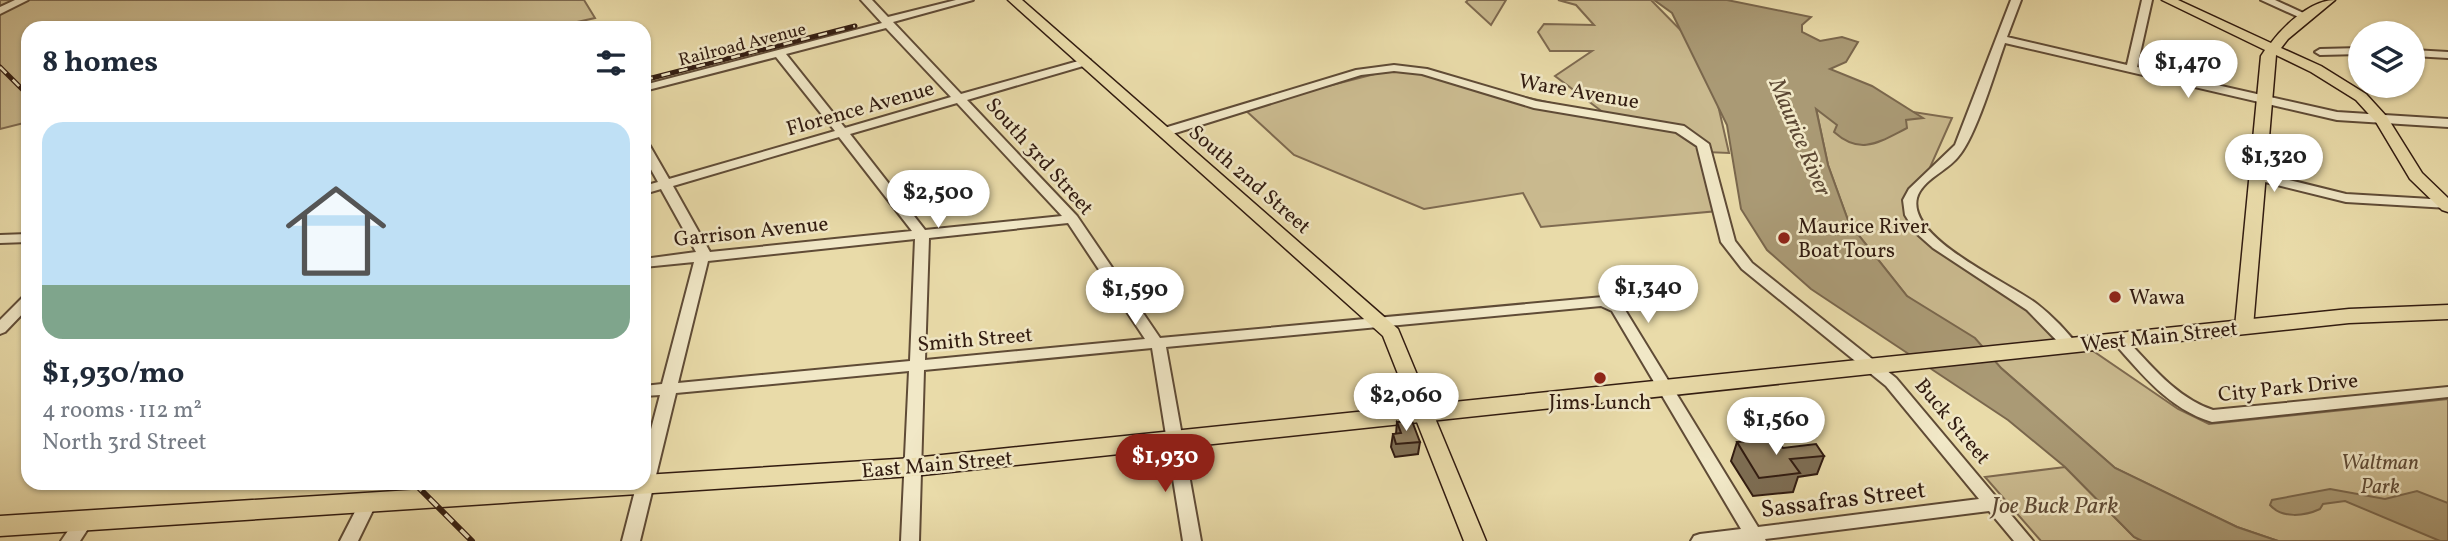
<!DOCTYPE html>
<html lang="en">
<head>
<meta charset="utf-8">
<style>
	:root { --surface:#fff; --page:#f2f2f3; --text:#1f2937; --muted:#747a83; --accent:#8f2418 }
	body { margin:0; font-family:Vollkorn,serif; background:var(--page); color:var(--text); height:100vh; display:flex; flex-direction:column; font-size:26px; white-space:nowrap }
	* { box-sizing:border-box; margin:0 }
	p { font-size:23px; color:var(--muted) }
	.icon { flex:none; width:38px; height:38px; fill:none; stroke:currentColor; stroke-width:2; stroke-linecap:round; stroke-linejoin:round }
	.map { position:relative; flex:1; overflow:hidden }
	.drawer { position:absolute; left:21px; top:21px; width:630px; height:469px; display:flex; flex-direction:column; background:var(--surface); border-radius:21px; box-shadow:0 2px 5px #0004 }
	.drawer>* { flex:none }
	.tools { position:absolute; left:2348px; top:21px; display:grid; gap:14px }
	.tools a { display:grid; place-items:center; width:77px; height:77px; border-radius:50%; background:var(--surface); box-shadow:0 2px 5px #0004; font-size:35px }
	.price { position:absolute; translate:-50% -60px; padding:0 16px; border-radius:24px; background:#fff; color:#222; font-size:23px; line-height:46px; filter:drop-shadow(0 2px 4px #0008) }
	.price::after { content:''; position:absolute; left:50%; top:42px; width:21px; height:16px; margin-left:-10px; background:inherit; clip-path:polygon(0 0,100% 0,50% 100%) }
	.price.current { background:var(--accent); color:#fff }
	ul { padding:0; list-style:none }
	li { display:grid; align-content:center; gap:14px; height:371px; padding:0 21px }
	li span { display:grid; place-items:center; height:217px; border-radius:21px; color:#555 }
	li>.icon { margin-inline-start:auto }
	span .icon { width:126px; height:126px; fill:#fffc; stroke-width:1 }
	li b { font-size:30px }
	h2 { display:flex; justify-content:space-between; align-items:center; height:84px; padding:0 21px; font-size:30px }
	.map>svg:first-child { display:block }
</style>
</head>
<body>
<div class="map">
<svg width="2448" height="541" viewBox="0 0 2448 541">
	<rect width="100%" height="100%" fill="#e9dba9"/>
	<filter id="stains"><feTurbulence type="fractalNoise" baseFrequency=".00286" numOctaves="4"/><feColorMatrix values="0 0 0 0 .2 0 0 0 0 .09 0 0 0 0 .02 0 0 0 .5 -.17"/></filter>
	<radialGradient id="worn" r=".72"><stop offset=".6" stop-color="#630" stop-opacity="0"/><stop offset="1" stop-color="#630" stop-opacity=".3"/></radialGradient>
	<path fill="#caba8f" stroke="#7e6a50" stroke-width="2" d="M0 0H584L595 18 550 28H28V122L0 129Z
		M1468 0H1506L1491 25 1466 2Z
		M1558 0H1651L1707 57 1729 153 1706 152 1718 211 1541 227 1523 193 1424 209 1294 155 1243 108 1398 68 1608 116 1555 76 1592 51H1550L1538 32 1544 24 1594 25 1576 5Z
		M1855 103 1952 118 1911 210 1916 230 2178 409 2209 424 2448 399V541H2278L2237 527 2115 468 2001 368 1907 296 1849 223 1828 165 1816 108Z
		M2065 467 2134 537 2142 541H2041L1985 477Z"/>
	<path fill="#aa9a75" stroke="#7a674d" stroke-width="2" d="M1654 0H1727L1811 17 1802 25V32L1820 41 1842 37 1858 42 1846 62 1830 69 1872 86 1923 118 1906 120 1907 128C1879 142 1861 156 1834 132L1837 125 1816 109 1828 165 1849 223 1907 296 1975 338 2001 368 2115 468 2237 527 2278 541H2142L2134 537 2065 467 2008 420 1811 289 1767 250 1741 209 1727 125 1672 13Z
		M2330 489 2385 499 2417 491 2448 503V541H2440L2345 501 2323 504 2320 509C2305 516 2282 519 2270 505L2272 500Z"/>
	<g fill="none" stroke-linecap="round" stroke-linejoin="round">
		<g stroke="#5f4b36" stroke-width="4">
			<path id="minor" d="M15 0H28L0 14V7Z
				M861 0H872L888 17 956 0H973L893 22 961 94 1082 60H1090V64L967 100 1077 216 1160 338 1603 297 1622 305 1758 527 1979 499 1886 386 1742 269 1721 242 1697 146 1676 132 1534 108 1422 74 1394 71 1361 75 1169 135H1161L1159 132 1161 129 1356 70 1394 65 1427 69 1536 101 1684 126 1709 144 1735 241 1752 263 1896 378 2033 541H2014L1989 511 1765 539 1766 541H1691L1694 536 1700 534 1741 529 1612 311 1601 306 1166 347 1201 541H1183L1152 348 924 370 919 541H901L909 371 676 393 640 541H622L637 483H644V456L660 395 644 396V386L662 384 694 262 644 267V259L696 252 661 189 644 194V186L658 182 644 157V142L650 146 669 179 835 131 776 57 644 91V85L882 23ZM886 28 951 97 845 128 786 54ZM957 103 1062 216 925 230 850 134ZM839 137 912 231 710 252 673 186ZM1068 223 1145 339 925 360 929 238ZM915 239 910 361 678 383 708 261Z
				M2011 0H2021L2007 37 2127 65 2142 0H2152L2137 67 2337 112 2448 119V127L2337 120 2005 43C1995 71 1976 137 1958 157 1947 171 1922 180 1917 198 1907 239 2010 283 2037 304 2051 315 2067 331 2078 346L2070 351 2065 349 2027 310 1933 248 1916 233 1905 215 1903 200 1909 189 1955 145Z
				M2261 0H2275L2312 17 2311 19H2303Z
				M2361 48V54L2320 55 2315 52 2320 49Z
				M2413 50 2448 52V58L2413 56Z
				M2257 172 2346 194 2448 200V208L2346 202 2253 179 2251 176Z
				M28 234V242L0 243V235Z
				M28 296V308L5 332 0 334V320L23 297Z
				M2119 335 2124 337C2150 364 2176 398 2213 410L2448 387V397L2212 422C2169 409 2143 375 2114 343L2112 340Z
				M368 496 374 498 377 502 358 541H340L362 498Z
				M84 514 90 516 93 521 80 541H61L78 516Z"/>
		</g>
		<g stroke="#311b10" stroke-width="3">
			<path id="major" d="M1008 0H1022L1398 329 1486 541H1464L1383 336Z
				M2162 0H2178L2271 43C2285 24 2312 0 2335 0L2288 39 2281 48 2321 66 2366 94 2387 117 2422 173 2448 198V212L2442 210 2410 179 2376 122 2356 100 2311 72 2276 55 2253 327 2251 331H2237L2235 327 2261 56 2265 50Z"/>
		</g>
		<g stroke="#311b10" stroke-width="3">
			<path id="highway" d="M2448 305V319L2349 323 913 476 0 536V516L520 483H644V475L913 458 2349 309Z"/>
		</g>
		<use href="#minor" fill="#f1e8c7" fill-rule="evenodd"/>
		<use href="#major" fill="#e9dba9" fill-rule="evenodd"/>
		<use href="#highway" fill="#e9dba9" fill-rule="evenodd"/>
		<g stroke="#311b10" stroke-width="5">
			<path id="rail-far1" d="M0 67 28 95
				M644 80 855 26"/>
		</g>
		<g stroke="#311b10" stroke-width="6">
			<path id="rail" d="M414 483 472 541"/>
		</g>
		<use href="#rail-far1" stroke="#f1e8c7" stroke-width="2.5" stroke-dasharray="9" stroke-linecap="butt"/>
		<use href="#rail" stroke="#f1e8c7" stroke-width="3.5" stroke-dasharray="11" stroke-linecap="butt"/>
	</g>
	<path fill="#7d6d53" stroke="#311b10" stroke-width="2" d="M1397 422 1420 442 1418 454 1395 457 1391 447 1393 434H1396Z
		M1737 442 1783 448 1824 456 1817 474 1798 477 1793 492 1753 496 1731 461Z"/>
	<path fill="#917f60" stroke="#311b10" stroke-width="2" d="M1412 421 1420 442 1396 444 1393 434 1401 433 1397 422Z
		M1776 438 1783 448 1816 444 1824 456 1790 459 1800 473 1759 478 1737 442Z"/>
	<g fill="#8f2418" stroke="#f1e8c7" stroke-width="2.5">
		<circle cx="1784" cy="238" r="7"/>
		<circle cx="2115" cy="297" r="7"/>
		<circle cx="1600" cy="378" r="7"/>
	</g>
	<g text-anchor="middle" stroke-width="5" stroke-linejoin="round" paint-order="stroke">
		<g font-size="18" fill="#311b10" stroke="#f1e8c7">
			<text transform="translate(742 44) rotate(-14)" y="6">Railroad Avenue</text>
		</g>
		<g font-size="21" fill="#311b10" stroke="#f1e8c7">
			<text transform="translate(1579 91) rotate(10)" y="7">Ware Avenue</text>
			<text transform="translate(860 108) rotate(-16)" y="7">Florence Avenue</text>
			<text transform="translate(1040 156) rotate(48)" y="7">South 3rd Street</text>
			<text transform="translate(1250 179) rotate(41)" y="7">South 2nd Street</text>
			<text transform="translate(751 231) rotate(-6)" y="7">Garrison Avenue</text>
			<text transform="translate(2159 336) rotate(-6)" y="7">West Main Street</text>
			<text transform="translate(975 339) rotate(-5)" y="7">Smith Street</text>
			<text transform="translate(2288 387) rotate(-6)" y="7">City Park Drive</text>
			<text transform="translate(1953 421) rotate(50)" y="7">Buck Street</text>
			<text transform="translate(937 464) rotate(-5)" y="7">East Main Street</text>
		</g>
		<g font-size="21" fill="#311b10" stroke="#f1e8c7" text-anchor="start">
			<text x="1798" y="233">Maurice River<tspan x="1798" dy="24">Boat Tours</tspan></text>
			<text x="2129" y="304">Wawa</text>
			<text x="1600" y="409" text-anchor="middle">Jims Lunch</text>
		</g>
		<g font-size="21" font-style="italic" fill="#5f4b36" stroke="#f1e8c7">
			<text x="2380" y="469">Waltman<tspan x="2380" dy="24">Park</tspan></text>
		</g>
		<g font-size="23" font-style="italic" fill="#5b4733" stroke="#f1e8c7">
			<text transform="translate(1801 137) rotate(67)" y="8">Maurice River</text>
		</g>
		<g font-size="24" fill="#311b10" stroke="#f1e8c7">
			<text transform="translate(1843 499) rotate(-7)" y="8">Sassafras Street</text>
		</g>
		<g font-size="24" font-style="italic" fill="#5f4b36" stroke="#f1e8c7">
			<text x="2055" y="513">Joe Buck Park</text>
		</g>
	</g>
	<rect width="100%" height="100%" filter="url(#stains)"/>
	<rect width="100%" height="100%" fill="url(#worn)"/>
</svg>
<div class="tools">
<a><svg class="icon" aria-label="layers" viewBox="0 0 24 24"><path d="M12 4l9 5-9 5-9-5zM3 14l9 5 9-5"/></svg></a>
</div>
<b class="price" style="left:2188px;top:100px">$1,470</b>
<b class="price" style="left:2274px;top:194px">$1,320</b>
<b class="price" style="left:938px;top:230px">$2,500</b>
<b class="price" style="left:1648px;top:325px">$1,340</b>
<b class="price" style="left:1135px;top:327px">$1,590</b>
<b class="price" style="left:1406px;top:433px">$2,060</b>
<b class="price" style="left:1776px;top:457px">$1,560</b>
<b class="price current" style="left:1165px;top:494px">$1,930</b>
<section class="drawer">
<h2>8 homes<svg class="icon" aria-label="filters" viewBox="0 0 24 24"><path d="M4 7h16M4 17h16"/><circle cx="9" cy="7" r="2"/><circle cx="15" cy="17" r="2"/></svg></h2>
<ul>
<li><span style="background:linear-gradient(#bfe0f5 75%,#7fa58c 0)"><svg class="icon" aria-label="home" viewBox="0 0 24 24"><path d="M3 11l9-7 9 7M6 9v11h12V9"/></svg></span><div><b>$1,930/mo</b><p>4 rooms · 112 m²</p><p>North 3rd Street</p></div></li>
</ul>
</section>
</div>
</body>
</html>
